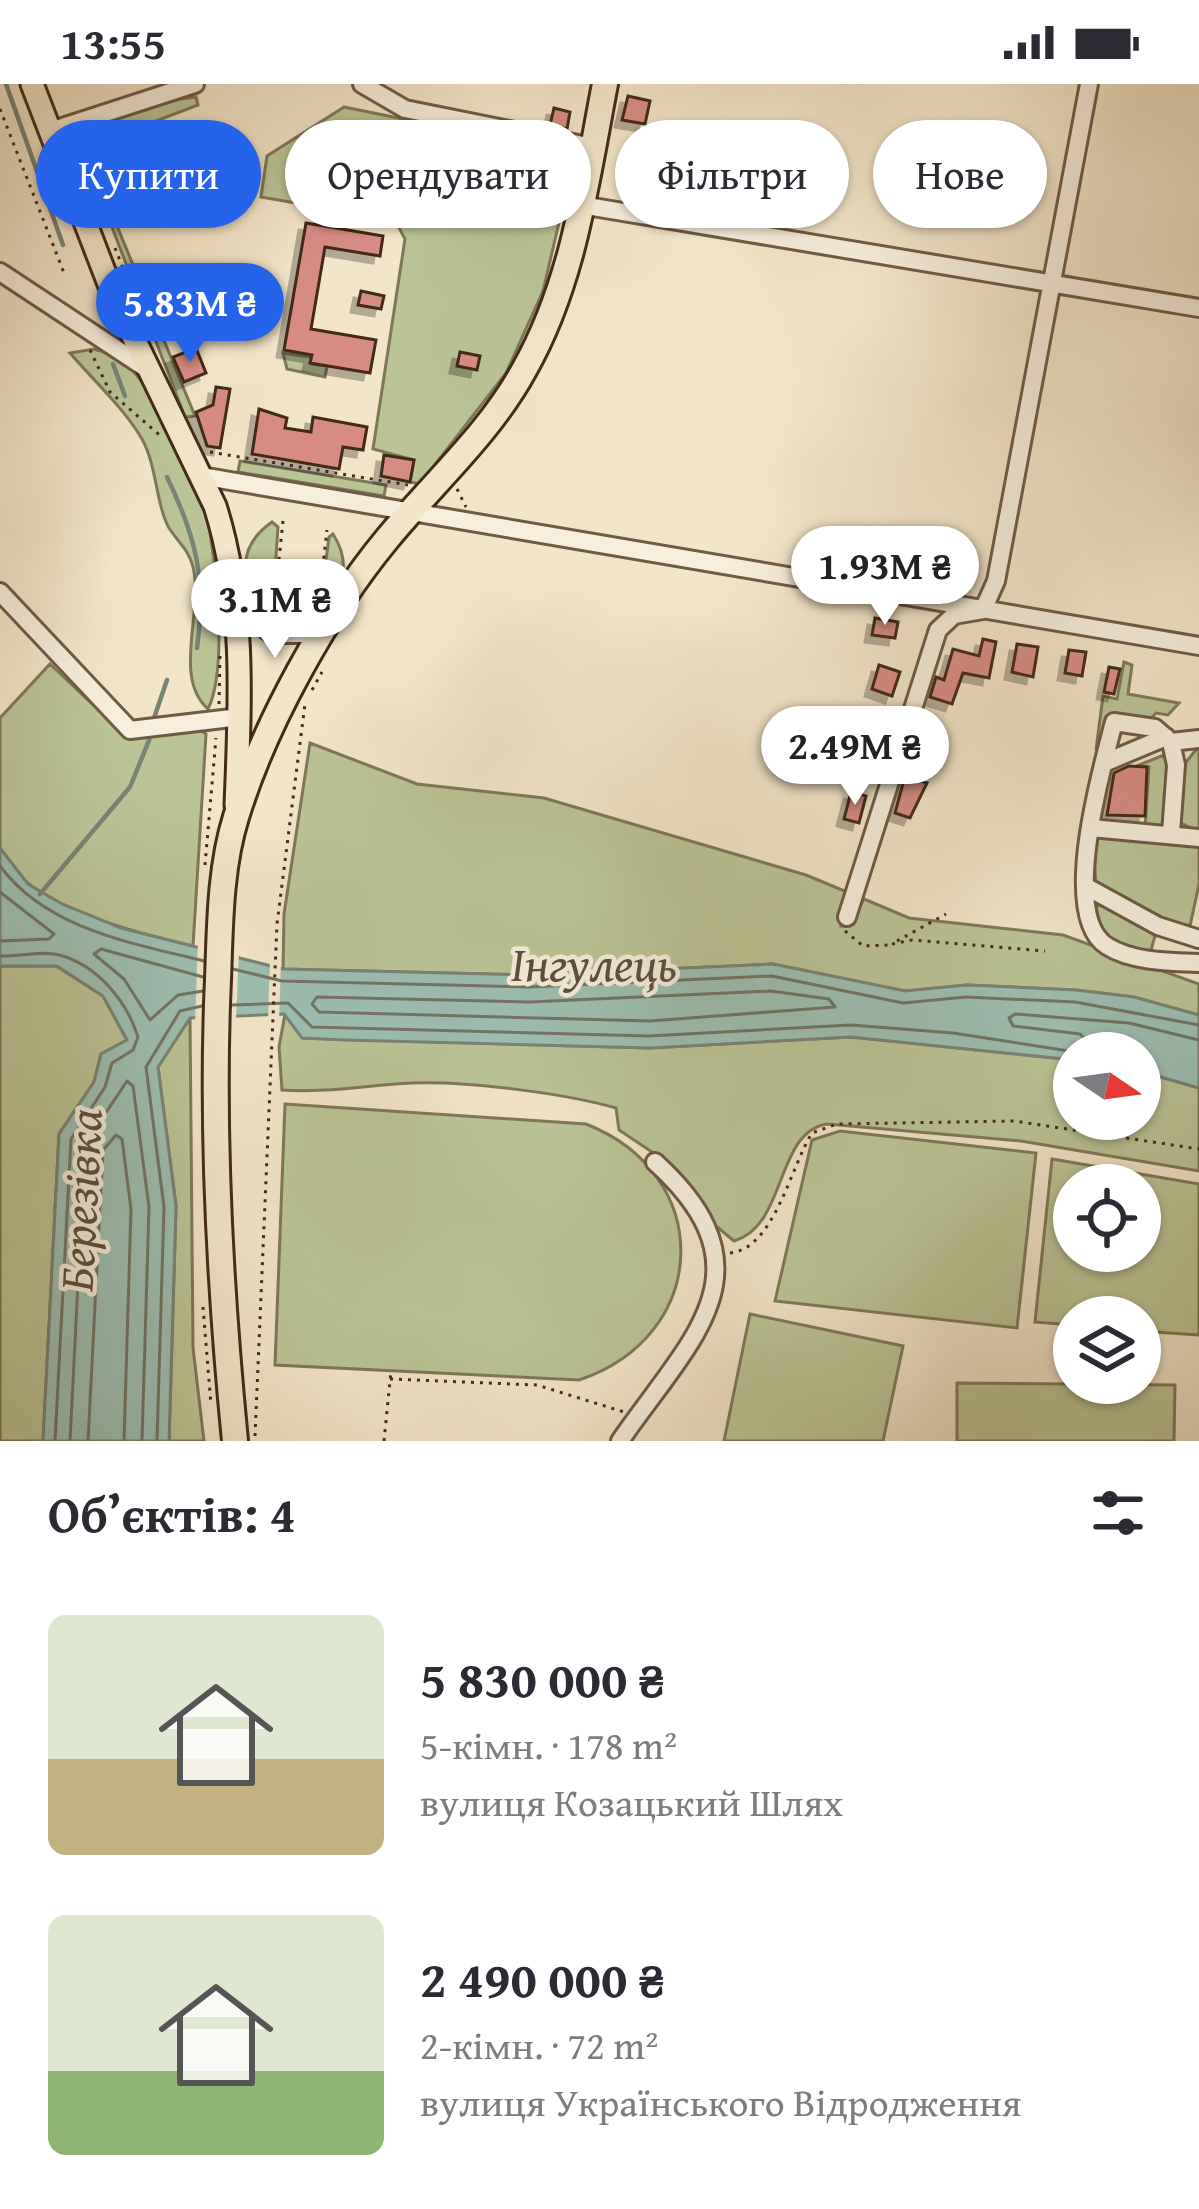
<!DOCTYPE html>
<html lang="uk">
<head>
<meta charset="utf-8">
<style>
	:root { --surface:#fff; --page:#f7f7f7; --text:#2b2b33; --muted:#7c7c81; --accent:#2563eb }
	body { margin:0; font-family:"Gentium Book Plus",serif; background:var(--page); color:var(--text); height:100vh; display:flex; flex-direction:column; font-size:45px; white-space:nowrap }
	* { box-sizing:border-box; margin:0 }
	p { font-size:39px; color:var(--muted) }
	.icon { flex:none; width:66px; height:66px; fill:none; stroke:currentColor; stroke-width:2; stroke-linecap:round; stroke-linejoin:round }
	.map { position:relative; height:1357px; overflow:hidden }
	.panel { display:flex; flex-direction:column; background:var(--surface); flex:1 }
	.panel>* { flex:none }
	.banner { position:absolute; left:36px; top:36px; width:1128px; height:108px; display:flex; gap:24px }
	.needle { width:78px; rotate:103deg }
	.tools { position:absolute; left:1053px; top:948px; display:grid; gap:24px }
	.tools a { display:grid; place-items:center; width:108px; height:108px; border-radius:50%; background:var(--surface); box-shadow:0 3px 9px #0004; font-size:60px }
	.price { position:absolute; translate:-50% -102px; padding:0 27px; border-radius:42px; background:#fff; color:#222; font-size:39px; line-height:78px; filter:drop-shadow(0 3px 6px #0008) }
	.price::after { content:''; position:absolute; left:50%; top:72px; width:36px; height:27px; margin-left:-18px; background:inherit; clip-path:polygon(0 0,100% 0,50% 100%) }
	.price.selected { background:var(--accent); color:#fff }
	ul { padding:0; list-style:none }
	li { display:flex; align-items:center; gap:36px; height:300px; padding:0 48px }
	li span { display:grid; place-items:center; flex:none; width:336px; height:240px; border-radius:18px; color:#555 }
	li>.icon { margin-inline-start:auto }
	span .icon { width:144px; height:144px; fill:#fffc; stroke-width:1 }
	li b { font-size:51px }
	h2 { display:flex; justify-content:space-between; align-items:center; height:144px; padding:0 48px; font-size:51px }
	.tag { padding:0 42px; border-radius:54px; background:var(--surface); box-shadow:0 3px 9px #0004; font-size:42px; line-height:108px }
	.tag.selected { background:var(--accent); color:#fff }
	.status { display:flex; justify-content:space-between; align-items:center; height:84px; padding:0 60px; background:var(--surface); direction:ltr }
	.status svg { height:33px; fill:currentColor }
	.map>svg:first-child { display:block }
</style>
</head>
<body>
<div class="status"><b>13:55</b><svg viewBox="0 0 49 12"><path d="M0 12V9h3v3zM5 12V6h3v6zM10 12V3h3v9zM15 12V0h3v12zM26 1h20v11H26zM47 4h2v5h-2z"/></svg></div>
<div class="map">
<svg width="1199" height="1357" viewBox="0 0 1199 1357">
	<defs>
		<filter id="shadow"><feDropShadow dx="-7" dy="7" stdDeviation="0" flood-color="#0004"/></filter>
	</defs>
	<rect width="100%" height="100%" fill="#f3e5c8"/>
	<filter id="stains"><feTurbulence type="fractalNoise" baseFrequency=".00167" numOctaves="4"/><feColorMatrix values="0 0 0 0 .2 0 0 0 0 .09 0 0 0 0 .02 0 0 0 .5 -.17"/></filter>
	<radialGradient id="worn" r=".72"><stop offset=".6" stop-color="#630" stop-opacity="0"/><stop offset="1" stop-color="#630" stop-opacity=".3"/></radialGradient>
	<path fill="#bbc495" stroke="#7f7856" stroke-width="3" fill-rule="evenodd" d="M196 13 198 21 85 64 195 332 185 333 75 47 158 18Z
		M344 23 575 70 543 207 506 289 420 400 410 398 414 376 373 365 405 155 395 136 261 113 267 72Z
		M94 265C102 268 114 270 120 275 153 296 205 411 210 449 217 493 227 586 208 625 172 593 204 527 193 483 189 466 178 458 169 444 156 421 157 382 142 355 124 324 93 296 70 269Z
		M283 269 311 273V280L327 282 325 293 287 285Z
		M240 377 386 401 384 412 238 388Z
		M272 438 278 443 275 487 324 492 329 453 333 450C344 467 347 486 338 505 303 574 197 491 272 438Z
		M1124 578 1132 581 1128 610 1179 619 1168 631 1156 629 1146 640 1109 634 1096 666 1103 612 1117 615Z
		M50 580 127 653 197 644 206 650 193 862C137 848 24 824 0 764 0 747 0 658 0 634Z
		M310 659 417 700 544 714 806 791 847 808 841 842H848L864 815 909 834 1063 851 1199 900V931L1134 913 1076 906 967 901 905 907 773 880 530 891 283 885 284 830Z
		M1199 662V748L1181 739 1183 682Z
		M1164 671C1171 687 1172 731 1159 745L1145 744 1149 683 1139 681Z
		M1093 752 1199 759V800L1190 842 1155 836 1096 803Z
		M1101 820 1156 848 1150 870 1108 859 1094 842 1095 824Z
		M0 882H56L103 912 127 956 101 970 94 998 59 1050 43 1357H0Z
		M285 930 303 954 650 964 851 953 1074 976V1035H1140V987L1199 1004V1087L1021 1057 827 1040C775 1048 787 1142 734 1157L704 1132 658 1072 619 1046 616 1024C563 1009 467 997 412 999 368 1001 327 1009 282 1006L279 963Z
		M190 934 193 1264 204 1357H169L176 1122 158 983Z
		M285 1020 586 1040C716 1091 711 1252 579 1296L275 1281Z
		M840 1047 1036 1069 1017 1244 775 1217 812 1056Z
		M1052 1075 1199 1100V1251L1140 1247V1233H1074V1241L1035 1238ZM1074 1101H1140V1167H1074Z
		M750 1230 903 1262 883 1357H724Z
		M957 1299 1175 1301 1174 1357H957Z"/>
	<path fill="#9cbfb2" stroke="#788474" stroke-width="3" d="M0 764 28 800 62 820 121 844 283 885 530 891 773 880 905 907 967 901 1076 906 1134 913 1199 931V1004L1140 987V969H1074V976L851 953 650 964 345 956 302 954 284 930 190 934 158 983 176 1122 169 1357H43L59 1050 94 998 101 970 127 956 103 912 57 882H0Z"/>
	<path fill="#f3e5c8" d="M198 857 239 868 236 938 195 940Z
		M270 876 281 878 279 937H268Z"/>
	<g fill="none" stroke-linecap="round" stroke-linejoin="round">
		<path stroke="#707564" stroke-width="3" d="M0 782C46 845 132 859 204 877
			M0 808 54 850 49 855 0 857
			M0 872C18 873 42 866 59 871 98 881 127 918 138 953L133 966 112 979 105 1003 71 1055 55 1357
			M233 885 282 897 529 903 772 892 903 919 966 913 1075 918 1199 941
			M203 907 178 911 150 936 124 895 94 870 101 865 203 893
			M771 907 829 915 835 923 650 937 319 928 312 920 317 913 530 918Z
			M232 921 288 919 312 943 649 952 851 941 953 949 1082 969
			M1099 969 1080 950 1013 942 1009 934 1015 930 1129 939 1199 956
			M70 1357 85 1060 127 997 133 1002 149 1123 142 1357
			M88 1357 103 1066 116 1051 122 1055 131 1125 124 1357
			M157 1357 164 1123 146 983 180 927 202 922"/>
		<path stroke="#788474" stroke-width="4.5" d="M6 0 63 161
			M113 280 125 312
			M167 393C197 455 206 495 197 564
			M154 634 167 596
			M40 810 130 703 152 649"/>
	</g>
	<path fill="#d78c83" stroke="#432b17" stroke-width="3" filter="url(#shadow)" d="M628 12 650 17 645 40 622 36Z
		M554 24 570 28 567 45 550 41Z
		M306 139 383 152 380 172 325 163 311 245 376 256 370 289 310 279 312 271 284 266Z
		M361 207 384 212 381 225 358 221Z
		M196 264 206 289 184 298 173 273Z
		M460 268 480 272 477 286 457 282Z
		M216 303 230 305 220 364 207 362 196 328 213 321Z
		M259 325 287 334 285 344 311 348 313 333 367 343 363 366 343 363 339 385 252 370Z
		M384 371 414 376 410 398 381 392Z
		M875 534 898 538 895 554 872 551Z
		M983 555 996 558 989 594 963 589 952 620 930 613 936 593 944 596 953 565 979 572Z
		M1017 560 1038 563 1033 593 1012 588Z
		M1069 566 1086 568 1082 592 1065 589Z
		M879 581 900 588 892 612 872 605Z
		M1109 583 1120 585 1114 610 1104 608Z
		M1129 682 1147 683 1145 732 1107 731 1114 689Z
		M905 692 927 699 910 734 895 729Z
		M851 708 866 712 859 739 844 735Z"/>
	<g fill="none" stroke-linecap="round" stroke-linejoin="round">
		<g stroke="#6f5a43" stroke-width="22">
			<path id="minor" d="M362 0 405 25 593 63
				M50 47 195 0
				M581 121 1199 224
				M0 188 147 285
				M201 392 1199 562
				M0 508 130 646 240 633
				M237 521 271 550H311L324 542
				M1199 655 1171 658 1155 644 1114 638C1102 684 1059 832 1107 862 1132 878 1171 878 1199 879
				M1171 658 1176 681 1171 749
				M1104 679 1166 653
				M1091 744 1199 754
				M1085 802 1158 842 1199 855
				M847 833 938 546 954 531 983 526 996 497 1089 0
				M620 1357C691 1254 775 1187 655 1078"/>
		</g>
		<g stroke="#432b17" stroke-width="27">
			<path id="major" d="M32 0 114 213 215 422C246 519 240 621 236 721"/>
		</g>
		<g stroke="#432b17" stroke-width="30">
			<path id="highway" d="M235 1357C220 1204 211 1049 218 895 220 842 220 784 236 733 264 641 326 529 387 455 433 399 489 350 524 286 574 198 586 98 605 0"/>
		</g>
		<path stroke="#432b17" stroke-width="3" stroke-dasharray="3 6" stroke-linecap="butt" d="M0 25 64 189
			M115 164 134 211
			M90 266 110 308 163 354
			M210 368 408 401
			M457 405 466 423
			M283 437 278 485 322 490 327 446
			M312 606 322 588
			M219 620 220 570
			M205 781 216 654
			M845 847 863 862 889 861
			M897 857 946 830
			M892 860 912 856 1045 867
			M730 1169C774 1165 791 1082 812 1049L837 1040 1014 1037 1199 1065
			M203 1223 211 1321
			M390 1295 537 1301 624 1328
			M255 1352 277 840 305 620
			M384 1357 391 1287"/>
		<use href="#minor" stroke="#f7eedb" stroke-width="16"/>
		<use href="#major" stroke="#f3e5c8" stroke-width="21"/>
		<use href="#highway" stroke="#f3e5c8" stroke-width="24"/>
	</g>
	<g text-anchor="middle" stroke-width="9" stroke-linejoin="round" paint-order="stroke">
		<g font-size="48" font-style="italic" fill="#59503e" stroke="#f7eedb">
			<text x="594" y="897">Інгулець</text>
			<text transform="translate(80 1116) rotate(-87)" y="17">Березівка</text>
		</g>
	</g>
	<rect width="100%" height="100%" filter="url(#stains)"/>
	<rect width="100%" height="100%" fill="url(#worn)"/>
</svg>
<div class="tools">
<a><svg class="needle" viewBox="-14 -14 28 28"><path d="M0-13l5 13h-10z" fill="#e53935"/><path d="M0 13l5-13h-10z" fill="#7c7c81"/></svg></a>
<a><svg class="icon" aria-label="locate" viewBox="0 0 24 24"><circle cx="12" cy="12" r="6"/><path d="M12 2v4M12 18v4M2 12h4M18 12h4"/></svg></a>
<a><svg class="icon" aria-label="layers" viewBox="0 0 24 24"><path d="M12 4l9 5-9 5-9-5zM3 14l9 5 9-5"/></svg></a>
</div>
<b class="price selected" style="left:190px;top:281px">5.83M ₴</b>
<b class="price" style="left:885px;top:544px">1.93M ₴</b>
<b class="price" style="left:275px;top:577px">3.1M ₴</b>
<b class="price" style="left:855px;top:724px">2.49M ₴</b>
<div class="banner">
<a class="tag selected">Купити</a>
<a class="tag">Орендувати</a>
<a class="tag">Фільтри</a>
<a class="tag">Нове</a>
</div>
</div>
<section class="panel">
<h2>Об’єктів: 4<svg class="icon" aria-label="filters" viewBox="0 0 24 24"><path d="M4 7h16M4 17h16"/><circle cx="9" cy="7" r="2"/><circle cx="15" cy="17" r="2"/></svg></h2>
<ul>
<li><span style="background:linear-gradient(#dfe7d0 60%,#c2b280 0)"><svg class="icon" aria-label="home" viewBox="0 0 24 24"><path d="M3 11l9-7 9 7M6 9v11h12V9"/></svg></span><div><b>5 830 000 ₴</b><p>5-кімн. · 178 m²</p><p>вулиця Козацький Шлях</p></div></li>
<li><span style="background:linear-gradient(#dfe7d0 65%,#8fb573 0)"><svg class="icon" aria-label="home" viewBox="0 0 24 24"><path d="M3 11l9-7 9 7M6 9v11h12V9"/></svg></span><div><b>2 490 000 ₴</b><p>2-кімн. · 72 m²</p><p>вулиця Українського Відродження</p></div></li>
</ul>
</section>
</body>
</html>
